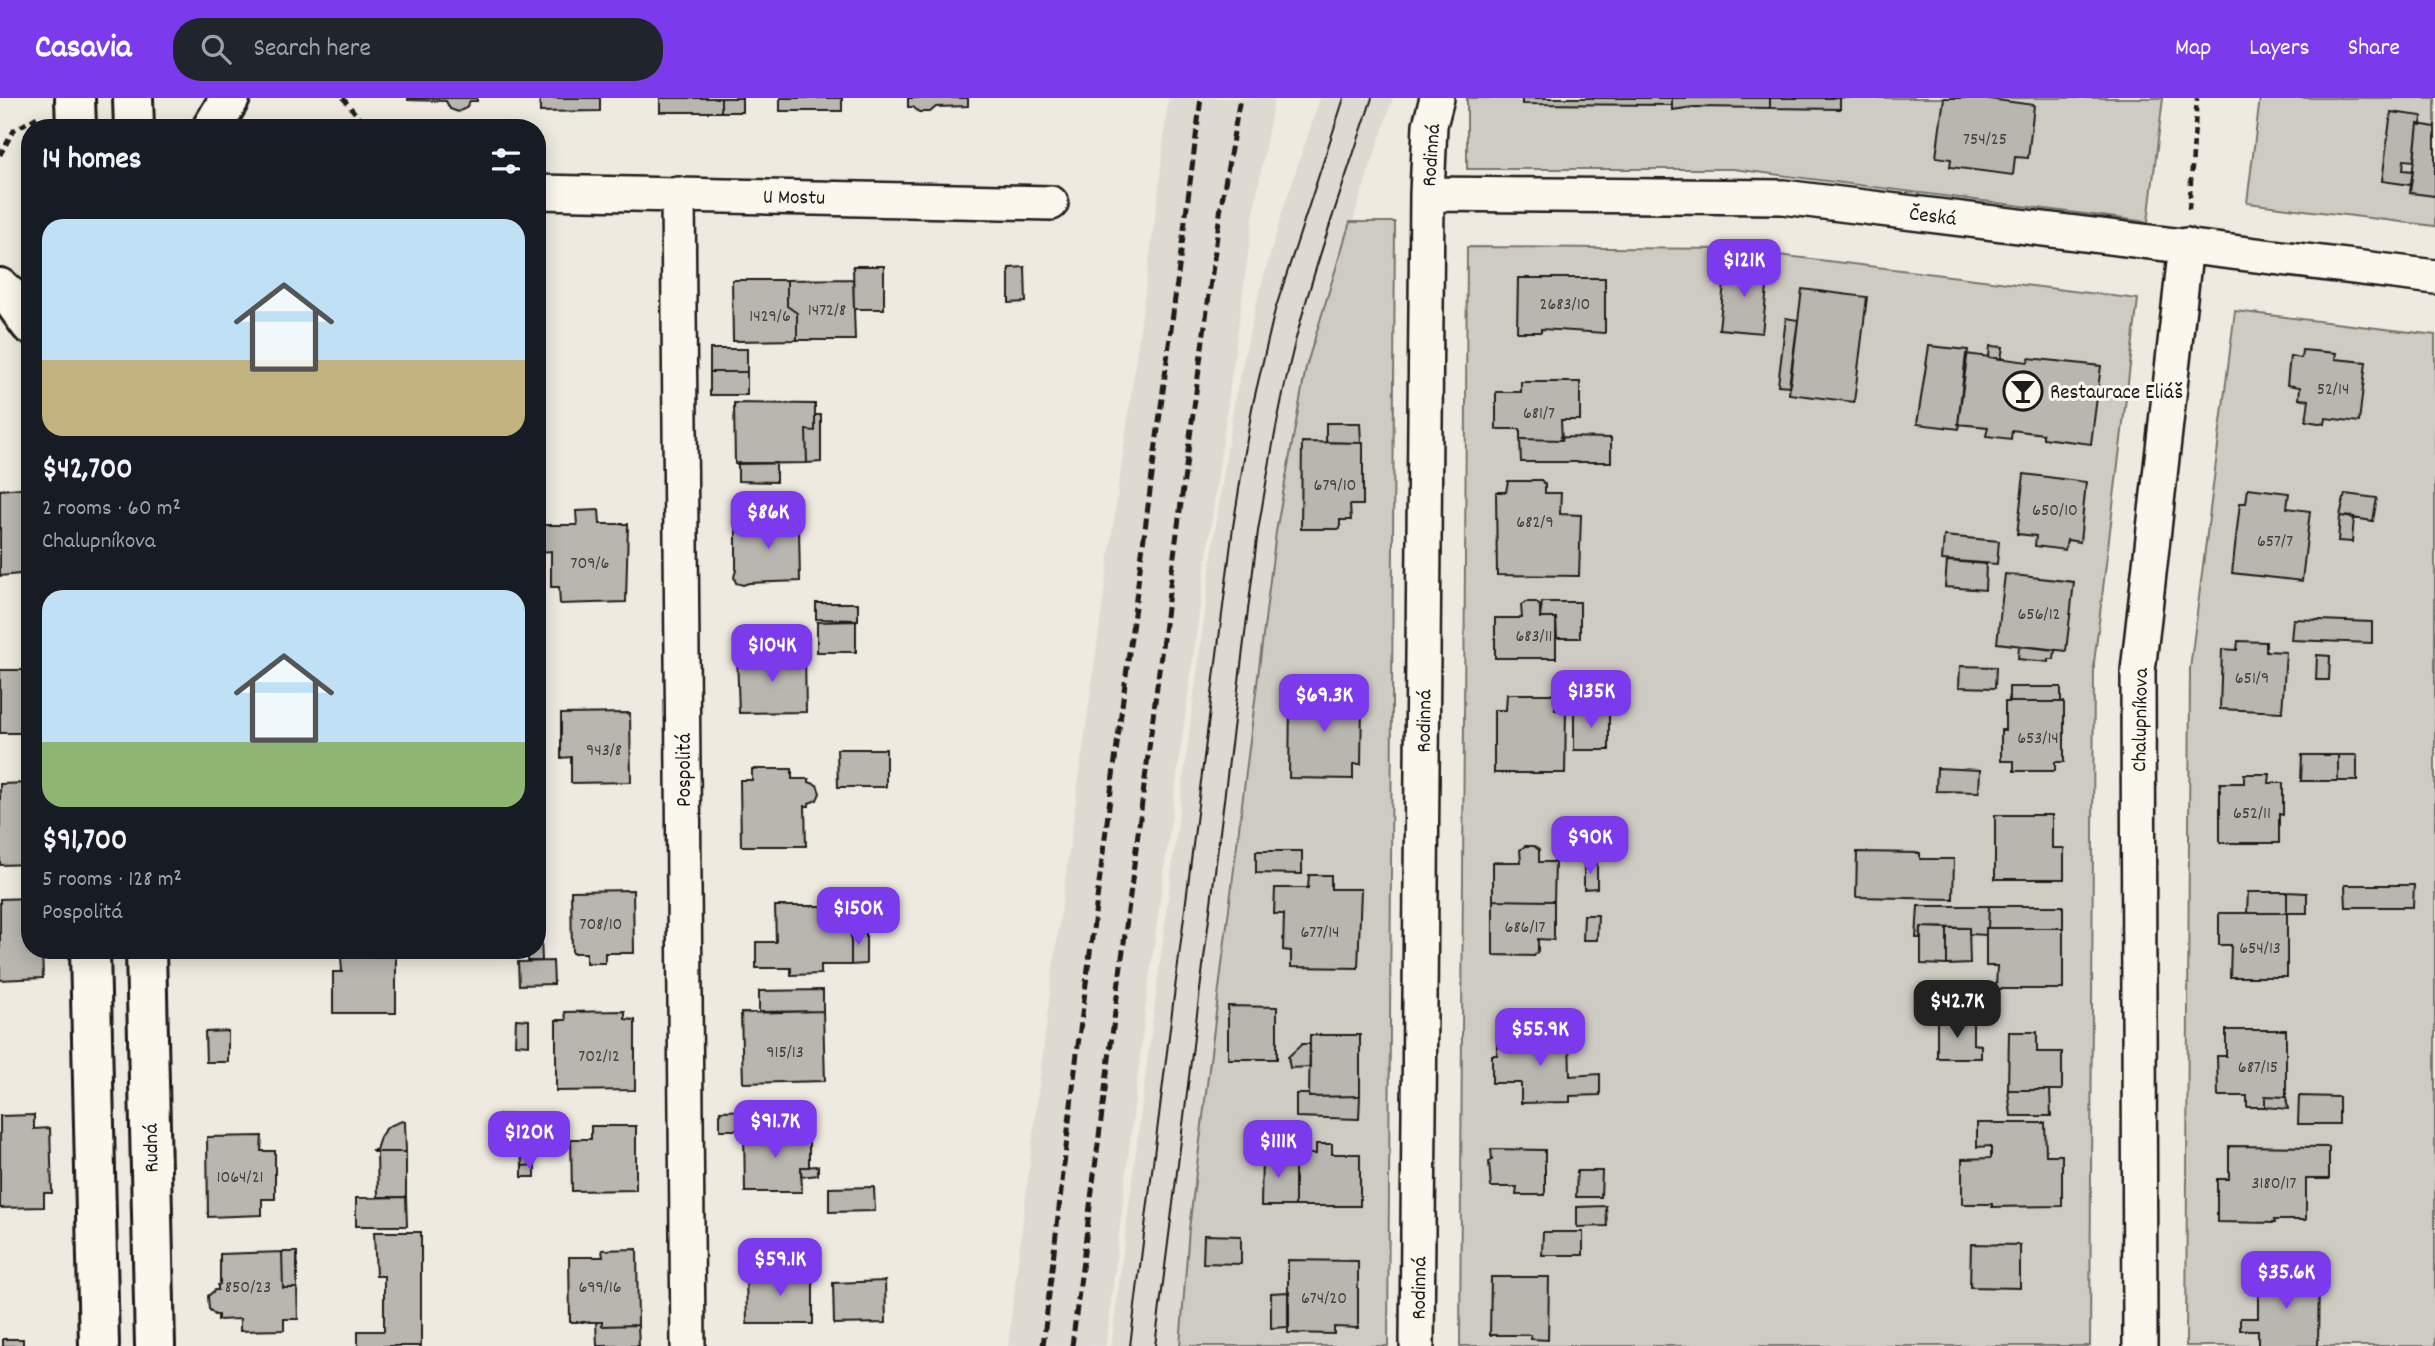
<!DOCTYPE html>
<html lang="en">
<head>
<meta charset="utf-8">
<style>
	:root { --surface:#171b24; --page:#20242c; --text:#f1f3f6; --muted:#9ea1a6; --accent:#7c3aed }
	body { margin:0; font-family:Dekko,sans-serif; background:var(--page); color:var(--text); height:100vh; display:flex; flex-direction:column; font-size:26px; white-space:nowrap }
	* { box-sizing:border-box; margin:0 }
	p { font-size:23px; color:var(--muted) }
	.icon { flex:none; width:38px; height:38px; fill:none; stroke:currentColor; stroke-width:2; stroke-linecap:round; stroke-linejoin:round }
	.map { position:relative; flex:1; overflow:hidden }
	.panel { position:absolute; left:21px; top:21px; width:525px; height:840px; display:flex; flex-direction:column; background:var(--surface); border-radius:28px; box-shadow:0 4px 18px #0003 }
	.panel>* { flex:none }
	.price { position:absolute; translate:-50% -60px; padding:0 16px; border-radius:14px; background:var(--accent); color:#fff; font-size:23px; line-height:46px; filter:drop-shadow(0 2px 4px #0008) }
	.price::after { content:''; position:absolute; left:50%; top:42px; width:21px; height:16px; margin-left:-10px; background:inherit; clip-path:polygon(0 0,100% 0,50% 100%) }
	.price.current { background:#222; color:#fff }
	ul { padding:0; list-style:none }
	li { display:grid; align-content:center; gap:14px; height:371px; padding:0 21px }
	li span { display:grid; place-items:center; height:217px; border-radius:21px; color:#555 }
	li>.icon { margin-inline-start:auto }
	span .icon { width:126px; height:126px; fill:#fffc; stroke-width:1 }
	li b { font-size:30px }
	h2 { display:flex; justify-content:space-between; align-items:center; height:84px; padding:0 21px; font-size:30px }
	header { display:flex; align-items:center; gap:42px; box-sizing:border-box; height:98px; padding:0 35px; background:var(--accent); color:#fff }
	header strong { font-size:33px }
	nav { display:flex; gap:38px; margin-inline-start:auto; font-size:24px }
	.search { width:490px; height:63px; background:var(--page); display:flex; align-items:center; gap:18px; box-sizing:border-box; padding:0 24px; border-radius:28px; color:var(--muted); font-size:26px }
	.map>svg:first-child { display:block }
</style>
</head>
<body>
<header>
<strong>Casavia</strong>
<div class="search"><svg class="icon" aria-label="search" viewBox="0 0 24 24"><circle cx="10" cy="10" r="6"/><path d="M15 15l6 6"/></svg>Search here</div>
<nav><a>Map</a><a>Layers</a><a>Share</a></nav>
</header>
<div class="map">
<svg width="2435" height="1248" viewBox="0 0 2435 1248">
	<rect width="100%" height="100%" fill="#eeeadf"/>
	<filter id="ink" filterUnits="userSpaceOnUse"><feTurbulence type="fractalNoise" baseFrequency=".0143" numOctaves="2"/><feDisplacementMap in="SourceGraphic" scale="14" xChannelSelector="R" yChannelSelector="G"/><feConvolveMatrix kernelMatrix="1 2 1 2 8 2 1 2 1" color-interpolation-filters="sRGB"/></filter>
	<g filter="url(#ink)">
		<path fill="#dedad1" d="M1168 0H1274L1254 113 1147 898 1106 1248H1008L1051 886 1158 98Z
			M1320 0H1393L1320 222 1296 317 1285 376 1230 789 1211 969 1189 1131 1180 1248H1111L1216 426 1234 305 1256 206 1282 115Z"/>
		<path fill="#ceccc2" stroke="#75746f" stroke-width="2" d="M1467 0H2163L2148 124 1733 71H1467Z
			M2260 0H2435V128L2247 105Z
			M1350 124H1395L1388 1248H1180L1189 1131 1276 434 1306 269Z
			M1467 149 1729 151 2138 201 2094 565 2090 1248H1460Z
			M2235 213 2435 237V1248H2186L2190 571Z"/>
		<path fill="#b9b6af" stroke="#1c1c1c" stroke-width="2" d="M408 0H477V3H470L466 10 458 14 450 11 446 3 408 2Z
			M540 0H600V13L540 14Z
			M660 0H721V14H660Z
			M721 0H742V14H721Z
			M780 0H842V13H780Z
			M908 0H968V8L936 9 930 14H919L913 9H908Z
			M1522 0H1672V7L1522 6Z
			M1672 0H1770V10L1694 9 1672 12Z
			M1770 0H1840V11L1770 10Z
			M1944 0H1982L2034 7 2028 60 2015 59 2013 77 1950 69 1951 61 1936 59Z
			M2391 14 2422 18 2421 27 2418 26 2414 63 2404 62 2403 72 2413 73 2411 87 2382 83Z
			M2418 26 2435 29V26V98L2410 95Z
			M1726 167 1769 172 1762 235 1719 231Z
			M853 168H884V211H854Z
			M1025 169 1026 204 1009 205V170Z
			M1518 180H1605V235L1541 231V234H1517Z
			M853 181 855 242H797V215L787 208V182Z
			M732 182H787V208L797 215V242L733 243Z
			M1802 191 1867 199 1854 304 1789 296Z
			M1786 220 1798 222 1789 288 1778 287Z
			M1929 248 1968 252 1958 326H1960L1959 331 1917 326Z
			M1990 248 2003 249 2001 261 1989 259Z
			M710 251H747V274H710Z
			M2302 252 2336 255 2335 261 2366 264 2359 324 2326 320 2325 326 2306 323 2309 302 2299 301 2300 289 2287 287 2290 258 2301 260Z
			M1966 256 2028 264 2029 260 2101 268 2091 346 2043 340V336L2012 332 2011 341 1986 338 1988 329 1958 326Z
			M710 274H747V297H710Z
			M1521 284H1580V322H1561L1562 342 1520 341V331H1496V294H1521Z
			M734 305 815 306V333L806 332 807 365 735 366Z
			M815 317H821V364L807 365 806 332 815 333Z
			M1326 325H1360L1361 345 1326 344Z
			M1561 339 1611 340V364H1521L1520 341 1562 342Z
			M1302 344 1363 345V407H1350L1351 422H1340V431H1301Z
			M738 365H776V384L738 383Z
			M2024 376 2086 384 2080 444 2067 442 2065 452 2035 448 2036 438 2017 436Z
			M1532 382H1541L1545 386V395H1561L1560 416 1581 417 1579 478 1497 477 1496 394H1506L1508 383H1530Z
			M30 389V475L0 478V392Z
			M2248 390 2289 395 2287 410 2310 413 2302 483 2232 475 2240 405H2246Z
			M2345 396 2377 400 2373 423 2340 418Z
			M599 412 600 426H628L626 504 560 506 559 489H551V453L542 454V427H577L576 413Z
			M2340 418 2354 419 2352 444 2338 443Z
			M751 419H796L795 430H799L800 483 749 485 743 487 736 485 734 479 736 472V432L751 431Z
			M1944 438 1999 443 1997 466 1942 462Z
			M1947 463 1986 466 1985 492 1945 489Z
			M2005 476 2074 484 2066 553 1997 545Z
			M1526 504H1536L1540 508V520H1556V560H1495V520H1522L1521 507Z
			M1542 504H1580V540H1557L1556 520H1540Z
			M816 505H858V522L816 521Z
			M2293 521 2372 524V545L2291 542Z
			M856 523V554H817V524Z
			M2238 543 2266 544V553L2286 554 2282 614 2220 611 2222 551 2237 552Z
			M2019 548 2055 552 2054 561H2048V564L2018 561Z
			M805 557 806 614 739 615 737 558Z
			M2317 557 2330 558 2329 582H2316Z
			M1960 568 1996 569 1995 590 1959 589Z
			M0 572H30V635H0Z
			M1292 589 1343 590 1344 603H1362L1361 666H1353V681L1289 680 1290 603H1292Z
			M2009 589H2061V604H2009Z
			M1507 596H1555V612H1566L1565 675H1494V612H1506Z
			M2005 604H2064V664H2055V673H2014V663H2001V632H2005Z
			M1574 613H1609V652H1574Z
			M630 615 631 684 571 685V659L561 660V616Z
			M837 651H886V689H838Z
			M2302 657H2338V683H2301Z
			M2338 657H2357V683H2338Z
			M1937 670 1980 672 1979 694 1936 693Z
			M752 671H792V681H809V684L817 687 820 695 817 702 809 705V708H805L806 748H741L740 682H752Z
			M2244 676H2270L2269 685H2283V717L2279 716V745H2220V685H2244Z
			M30 685V766L0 767V686Z
			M1995 717H2052V750H2064V781H1995Z
			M1525 748H1534L1539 752V764H1555L1554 803 1493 802V764H1521L1520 752Z
			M1256 753H1302V776L1256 775Z
			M1857 754 1920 755V761H1954L1953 801 1856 799Z
			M1584 765H1597V790L1584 791Z
			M1309 777H1331V791H1361L1358 870 1291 869V853L1283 852 1284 816H1274L1275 790H1308Z
			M2345 787H2414L2413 809H2346Z
			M633 792 634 855H605V865H586V855H572L571 793Z
			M2248 794H2287V815H2247Z
			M2287 794 2307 795V815H2287Z
			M30 800V852H42L43 880 0 882V801Z
			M1493 802 1554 803V842L1538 841V853L1534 858 1493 857Z
			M775 808H839L840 832 851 831V867H821V876L791 877V870H756V844H776Z
			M1918 808H1989L1988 830H1986V837L1969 836V830L1921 829 1920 840H1916Z
			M1989 808H2063V830H1988Z
			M2219 815H2287V879H2230L2231 847H2219Z
			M1584 817H1598L1597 842H1583Z
			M1921 829 1947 830V867L1921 866Z
			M1947 830H1969L1970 866 1947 867Z
			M1986 830H2063V891H1996L1997 868H1986Z
			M851 831 866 833V866L851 867Z
			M537 840H541L542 863H528V852H537Z
			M396 858V915H333V874H342L341 859Z
			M553 863 554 886 519 887 518 864Z
			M823 892V913L759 914V893Z
			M1228 908 1277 909V961H1228Z
			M625 913V921L635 922V992L556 993V922H566L565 914Z
			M823 913 825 983 743 985 741 915Z
			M516 921 529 922V947L515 946Z
			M1937 922H1973V946L1981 947V960H1937Z
			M2226 932H2286V999L2265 998V1009H2247V998H2218L2217 958H2226Z
			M228 933V964H206L205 934Z
			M2009 934H2037V954H2062V992H2008Z
			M1497 936 1569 937 1570 978 1600 976V997L1570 998V1004L1521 1005V985H1492V957H1497Z
			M1310 937H1360V998L1309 999Z
			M1302 946H1310V969L1290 970 1288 959Z
			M2008 992H2050L2051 1018H2011Z
			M1296 996H1309V999L1360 998 1359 1021 1296 1019Z
			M2265 998 2286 999 2288 1011 2265 1009Z
			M2299 998 2339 999V1026H2298Z
			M756 1012 757 1032H720V1013Z
			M540 1015 541 1040 498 1042V1017Z
			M34 1017V1031L50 1030 52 1095H44V1109L0 1110V1018Z
			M402 1023 405 1024 406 1054H373L372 1052H376L380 1039 384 1033 389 1028Z
			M1977 1025H2045L2046 1057H2062V1108L1992 1109V1106H1962V1061L1991 1060V1048L1977 1049Z
			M591 1028H636V1092L572 1093 571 1041H591Z
			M809 1032V1069H801L802 1094H745L744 1033Z
			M262 1038 261 1053H275V1101H262V1117L208 1119 207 1039Z
			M521 1041H536L535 1067 522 1068Z
			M1316 1046H1332V1056H1360V1108H1295V1056H1316Z
			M2229 1048 2329 1049V1081H2306V1122H2274L2275 1125 2217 1124V1081H2229Z
			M1491 1051 1545 1052V1097H1516L1517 1089H1491L1489 1064 1492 1061Z
			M377 1054H406V1099H378Z
			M1262 1056H1295V1108H1261Z
			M535 1067V1079H522V1068Z
			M818 1068V1077L801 1079V1069Z
			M1577 1073H1602L1601 1099H1576Z
			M874 1089 875 1113 829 1114V1090Z
			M406 1099 407 1128H356V1100Z
			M1606 1108 1607 1128 1577 1129V1109Z
			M374 1134H421V1248H358V1233H384V1178H376Z
			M1543 1134H1583V1157H1542Z
			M1204 1137 1241 1138V1166L1203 1165Z
			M1971 1146 2020 1147V1190L1970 1189Z
			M637 1151 638 1227 602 1228V1224H570L569 1159H603L602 1152Z
			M282 1154H297V1190H283Z
			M282 1154 283 1190H297L298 1221H284V1232L240 1233V1221L218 1222V1217H215L209 1211 208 1198 215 1192H218V1187L220 1186V1156Z
			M1288 1162 1358 1163V1230L1334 1229V1236L1288 1235Z
			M813 1174V1226H747L746 1175Z
			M2258 1176 2319 1177 2318 1248H2258V1232H2240V1220H2258Z
			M1491 1179H1549L1548 1242 1531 1241V1237H1490Z
			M885 1183 886 1225 834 1226 833 1185Z
			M1289 1194V1229L1271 1230V1195Z
			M596 1224H602V1228L638 1227 639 1248H597Z
			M3 1241H23V1248H3Z"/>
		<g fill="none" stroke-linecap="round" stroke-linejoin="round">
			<g stroke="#1c1c1c" stroke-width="38">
				<path id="street" d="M537 94 1051 105
					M678 96 688 1248
					M1427 96 1783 99 2435 179
					M1417 1248 1427 96 1430 27 1437 0
					M2140 1248 2138 573 2186 147"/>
			</g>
			<g stroke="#1c1c1c" stroke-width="44">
				<path id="highway" d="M75 0 76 30
					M133 0 134 30
					M212 30 230 0
					M0 190 13 202 30 226
					M90 852 99 1248
					M146 852 155 1248"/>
			</g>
			<path stroke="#1c1c1c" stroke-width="4.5" stroke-dasharray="7 5" stroke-linecap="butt" d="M343 0 367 30
				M0 57 14 32 37 19
				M2189 111 2197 0"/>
			<use href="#street" stroke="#fbf7ec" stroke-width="33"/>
			<use href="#highway" stroke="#fbf7ec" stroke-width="38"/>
			<path stroke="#1c1c1c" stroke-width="2" d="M1130 1248 1233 429 1252 310 1275 212 1344 0
				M1155 1248 1258 433C1270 361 1282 289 1302 218 1322 145 1348 73 1372 0"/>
			<path stroke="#1c1c1c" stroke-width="5" stroke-dasharray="10 5" stroke-linecap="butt" d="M1043 1248 1077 955 1201 0
				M1072 1248 1170 487 1221 108 1240 0"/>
		</g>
	</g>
	<defs>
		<g id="bar-ring" transform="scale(2.0125)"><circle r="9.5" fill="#fbf7ec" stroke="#1c1c1c" stroke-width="1.5"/><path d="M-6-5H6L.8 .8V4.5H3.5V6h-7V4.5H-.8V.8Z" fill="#1c1c1c"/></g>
	</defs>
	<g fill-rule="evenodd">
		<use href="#bar-ring" x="2023" y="293"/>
	</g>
	<g text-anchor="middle" stroke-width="6" stroke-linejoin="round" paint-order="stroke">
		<g font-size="18" fill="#434241">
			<text x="1985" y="46">754/25</text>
			<text x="1565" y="211">2683/10</text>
			<text x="827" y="217">1472/8</text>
			<text x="770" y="223">1429/6</text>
			<text x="2333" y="296">52/14</text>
			<text x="1539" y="320">681/7</text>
			<text x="1335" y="392">679/10</text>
			<text x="2055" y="417">650/10</text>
			<text x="1535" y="429">682/9</text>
			<text x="2275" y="448">657/7</text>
			<text x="590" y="470">709/6</text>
			<text x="2039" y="521">656/12</text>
			<text x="1534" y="543">683/11</text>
			<text x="2252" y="585">651/9</text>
			<text x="2038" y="645">653/14</text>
			<text x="604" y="657">943/8</text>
			<text x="2252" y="720">652/11</text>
			<text x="601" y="831">708/10</text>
			<text x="1525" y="834">686/17</text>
			<text x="1320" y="839">677/14</text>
			<text x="2260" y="855">654/13</text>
			<text x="785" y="959">915/13</text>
			<text x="599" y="963">702/12</text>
			<text x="2258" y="974">687/15</text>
			<text x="240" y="1084">1064/21</text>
			<text x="2274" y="1090">3180/17</text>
			<text x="248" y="1194">850/23</text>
			<text x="600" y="1194">699/16</text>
			<text x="1324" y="1205">674/20</text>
		</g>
		<g font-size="21" fill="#1c1c1c" stroke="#fbf7ec">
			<text transform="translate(1430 57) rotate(-86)" y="7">Rodinná</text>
			<text transform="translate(794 98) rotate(1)" y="7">U Mostu</text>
			<text transform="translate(1933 117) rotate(7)" y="7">Česká</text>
			<text transform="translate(2139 622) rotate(-89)" y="7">Chalupníkova</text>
			<text transform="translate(1423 623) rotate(-89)" y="7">Rodinná</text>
			<text transform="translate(683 672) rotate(-90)" y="7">Pospolitá</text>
			<text transform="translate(150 1050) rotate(-91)" y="7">Rudná</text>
			<text transform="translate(1418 1190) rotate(-89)" y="7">Rodinná</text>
		</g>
		<g font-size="21" fill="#1c1c1c" stroke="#fbf7ec" text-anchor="start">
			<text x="2050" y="300">Restaurace Eliáš</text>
		</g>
	</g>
</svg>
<b class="price" style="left:1744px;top:201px">$121K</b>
<b class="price" style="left:768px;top:453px">$86K</b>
<b class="price" style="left:772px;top:586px">$104K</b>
<b class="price" style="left:1591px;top:632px">$135K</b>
<b class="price" style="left:1324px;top:636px">$69.3K</b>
<b class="price" style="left:1590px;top:778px">$90K</b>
<b class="price" style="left:858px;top:849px">$150K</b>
<b class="price current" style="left:1957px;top:942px">$42.7K</b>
<b class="price" style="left:1540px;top:970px">$55.9K</b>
<b class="price" style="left:775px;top:1062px">$91.7K</b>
<b class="price" style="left:529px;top:1073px">$120K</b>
<b class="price" style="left:1278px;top:1082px">$111K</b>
<b class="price" style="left:780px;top:1200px">$59.1K</b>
<b class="price" style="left:2286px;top:1213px">$35.6K</b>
<section class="panel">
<h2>14 homes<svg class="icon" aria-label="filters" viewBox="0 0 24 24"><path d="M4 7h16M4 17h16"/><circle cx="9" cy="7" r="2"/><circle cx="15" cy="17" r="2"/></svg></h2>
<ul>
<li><span style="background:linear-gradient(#bfe0f5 65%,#c2b280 0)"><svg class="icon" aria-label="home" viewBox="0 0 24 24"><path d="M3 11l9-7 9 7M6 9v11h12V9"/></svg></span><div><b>$42,700</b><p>2 rooms · 60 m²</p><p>Chalupníkova</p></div></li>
<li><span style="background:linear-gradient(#bfe0f5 70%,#8fb573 0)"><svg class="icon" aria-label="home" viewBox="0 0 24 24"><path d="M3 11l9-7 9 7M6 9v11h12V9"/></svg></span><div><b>$91,700</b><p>5 rooms · 128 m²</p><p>Pospolitá</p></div></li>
</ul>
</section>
</div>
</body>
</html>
